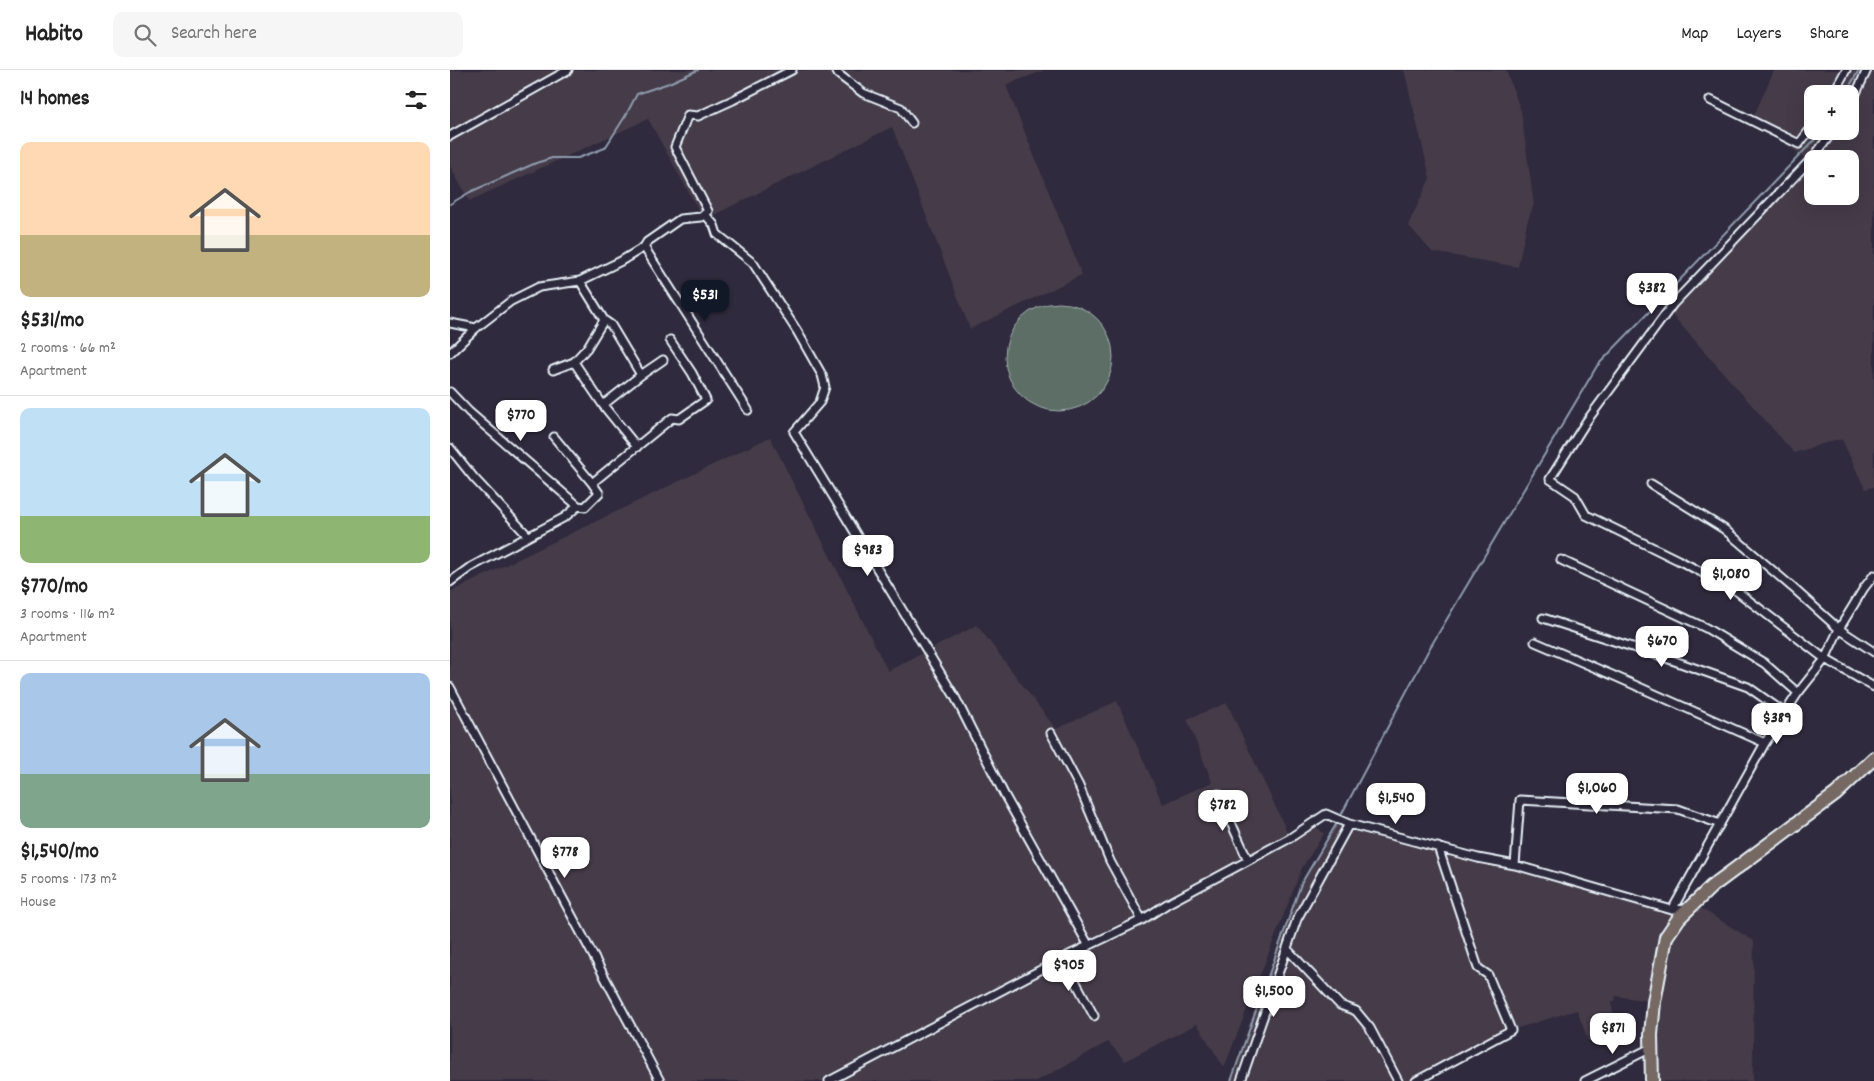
<!DOCTYPE html>
<html lang="en">
<head>
<meta charset="utf-8">
<style>
	:root { --surface:#fff; --page:#f6f6f6; --text:#222; --muted:#767676; --line:#e0e0e0; --accent:#111827 }
	body { margin:0; font-family:Dekko,sans-serif; background:var(--page); color:var(--text); height:100vh; display:flex; flex-direction:column; font-size:19px; white-space:nowrap }
	* { box-sizing:border-box; margin:0 }
	p { font-size:16px; color:var(--muted) }
	.icon { flex:none; width:28px; height:28px; fill:none; stroke:currentColor; stroke-width:2; stroke-linecap:round; stroke-linejoin:round }
	.map { position:relative; flex:1; overflow:hidden }
	.details { display:flex; flex-direction:column; background:var(--surface); width:450px }
	.details>* { flex:none }
	.fabs { position:absolute; left:1354px; top:15px; display:grid; gap:10px }
	.fabs a { display:grid; place-items:center; width:55px; height:55px; border-radius:10px; background:var(--surface); box-shadow:0 5px 20px #0002; font-size:25px }
	.price { position:absolute; translate:-50% -42px; padding:0 11px; border-radius:10px; background:#fff; color:#222; font-size:16px; line-height:32px; filter:drop-shadow(0 1px 2px #0008) }
	.price::after { content:''; position:absolute; left:50%; top:30px; width:15px; height:11px; margin-left:-8px; background:inherit; clip-path:polygon(0 0,100% 0,50% 100%) }
	.price.selected { background:var(--accent); color:#fff }
	ul { padding:0; list-style:none }
	li { display:grid; align-content:center; gap:10px; height:265px; padding:0 20px }
	li+li { border-top:1px solid var(--line) }
	li span { display:grid; place-items:center; height:155px; border-radius:10px; color:#555 }
	li>.icon { margin-inline-start:auto }
	span .icon { width:90px; height:90px; fill:#fffc; stroke-width:1 }
	li b { font-size:21px }
	h2 { display:flex; justify-content:space-between; align-items:center; height:60px; padding:0 20px; font-size:21px }
	header { display:flex; align-items:center; gap:30px; box-sizing:border-box; height:70px; padding:0 25px; background:var(--surface); border-bottom:1px solid var(--line) }
	header strong { font-size:24px }
	nav { display:flex; gap:28px; margin-inline-start:auto; font-size:18px }
	.search { width:350px; height:45px; background:var(--page); display:flex; align-items:center; gap:12px; box-sizing:border-box; padding:0 18px; border-radius:10px; color:var(--muted); font-size:19px }
	main { display:flex; flex:1; min-height:0 }
	.map>svg:first-child { display:block }
</style>
</head>
<body>
<header>
<strong>Habito</strong>
<div class="search"><svg class="icon" aria-label="search" viewBox="0 0 24 24"><circle cx="10" cy="10" r="6"/><path d="M15 15l6 6"/></svg>Search here</div>
<nav><a>Map</a><a>Layers</a><a>Share</a></nav>
</header>
<main>
<section class="details">
<h2>14 homes<svg class="icon" aria-label="filters" viewBox="0 0 24 24"><path d="M4 7h16M4 17h16"/><circle cx="9" cy="7" r="2"/><circle cx="15" cy="17" r="2"/></svg></h2>
<ul>
<li><span style="background:linear-gradient(#ffd9b3 60%,#c2b280 0)"><svg class="icon" aria-label="home" viewBox="0 0 24 24"><path d="M3 11l9-7 9 7M6 9v11h12V9"/></svg></span><div><b>$531/mo</b><p>2 rooms · 66 m²</p><p>Apartment</p></div></li>
<li><span style="background:linear-gradient(#bfe0f5 70%,#8fb573 0)"><svg class="icon" aria-label="home" viewBox="0 0 24 24"><path d="M3 11l9-7 9 7M6 9v11h12V9"/></svg></span><div><b>$770/mo</b><p>3 rooms · 116 m²</p><p>Apartment</p></div></li>
<li><span style="background:linear-gradient(#a9c7e8 65%,#7fa58c 0)"><svg class="icon" aria-label="home" viewBox="0 0 24 24"><path d="M3 11l9-7 9 7M6 9v11h12V9"/></svg></span><div><b>$1,540/mo</b><p>5 rooms · 173 m²</p><p>House</p></div></li>
</ul>
</section>
<div class="map">
<svg width="1424" height="1011" viewBox="0 0 1424 1011">
	<rect width="100%" height="100%" fill="#2f2a3d"/>
	<filter id="ink" filterUnits="userSpaceOnUse"><feTurbulence type="fractalNoise" baseFrequency=".02" numOctaves="2"/><feDisplacementMap in="SourceGraphic" scale="10" xChannelSelector="R" yChannelSelector="G"/><feConvolveMatrix kernelMatrix="1 2 1 2 8 2 1 2 1" color-interpolation-filters="sRGB"/></filter>
	<g filter="url(#ink)">
		<path fill="#443a48" fill-rule="evenodd" d="M0 0H595L556 15 632 205 520 259 442 57 254 150 198 49 19 131 0 96Z
			M954 0H1056L1071 41 1084 134 1077 153 1068 197 982 182 958 155 980 108Z
			M1324 0H1424V417L1415 419 1392 370H1385L1344 383 1215 237 1355 88 1302 50ZM1362 24H1400V61H1362ZM1362 89H1400V126H1362Z
			M320 367 438 601 527 555 606 659 667 631 713 734 762 712 737 649 777 633 842 772 867 757 874 764 852 798 774 998 747 954 675 991 658 972 587 1011H0V522Z
			M888 750 1222 840 1244 834 1304 871 1303 1011H1202L1204 932 1166 926 1165 931 1161 933 1169 965 1138 971 1127 940 1061 960 966 1011H781L851 814Z"/>
		<path fill="#5c6e66" stroke="#a2b0af" d="M555 287a54 54 0 1 1 108 0a54 54 0 1 1-108 0Z"/>
		<g fill="none" stroke-linecap="round" stroke-linejoin="round">
			<path stroke="#8f9cae" stroke-width="2" d="M1395 24 1409 0
				M0 134 20 122 86 93 102 88H128L155 78 176 45 187 24 219 13 248 0
				M890 747 978 581 1147 296 1373 61
				M781 1011 851 814 888 751"/>
			<g stroke="#e8f1f8" stroke-width="11">
				<path id="street" d="M386 0 388 4 413 23 451 38 462 53
					M1383 24 1396 0
					M1260 30 1349 74 1362 57
					M1400 36 1417 0
					M1383 61 1366 84 1223 234 1136 352 1100 409 1125 426 1136 445 1228 490 1284 519 1375 589 1424 617
					M0 66 118 0
					M255 144 264 155 267 164 303 193 347 261 372 305 375 317 370 332 344 362 505 627 555 726 639 876
					M194 177 298 340
					M130 211 154 250 161 255 191 305
					M0 253 26 258
					M0 283 26 258 61 231 89 217 130 211 171 191 194 177 197 172 230 149 251 147 258 141 225 77 238 45 248 46 283 30 342 0
					M124 292 153 335 187 377
					M103 300 124 292 137 278 154 250
					M0 322 19 342 128 436
					M153 335 191 305 213 290
					M104 367 142 413
					M0 378 24 408 78 466
					M1201 414 1274 459 1342 517 1389 559 1424 582
					M1111 490 1256 558 1314 593 1348 623
					M0 512 19 498 115 447 128 436 135 437 149 423 142 413 222 348 229 349 256 330 242 303 220 270
					M1093 548 1216 588 1298 617 1335 643
					M1085 572 1162 605 1315 673
					M0 617 210 1011
					M601 663 629 716 660 791 692 850
					M768 724 798 790
					M1065 795 1070 730 1228 739 1270 754
					M1222 840 1315 673 1348 623 1375 589 1389 559 1414 518 1424 505
					M837 879 890 935 906 941 920 958 948 1011
					M613 888 644 946
					M379 1011 613 888 692 850 717 834 840 768 876 744 899 754 1028 788 1065 795 1222 840 1238 839
					M791 1011 847 849 899 754
					M966 1011 1061 960 1038 905 1028 898 988 777
					M1135 1011 1201 978"/>
			</g>
			<g stroke="#e8f1f8" stroke-width="16">
				<path id="highway" d="M1202 1011 1201 965 1204 932 1216 867 1229 848 1261 817 1386 724 1424 688"/>
			</g>
			<use href="#street" stroke="#2f2a3d" stroke-width="7"/>
			<use href="#highway" stroke="#766964" stroke-width="12"/>
		</g>
	</g>
</svg>
<div class="fabs">
<a>+</a>
<a>−</a>
</div>
<b class="price" style="left:1202px;top:245px">$382</b>
<b class="price selected" style="left:255px;top:252px">$531</b>
<b class="price" style="left:71px;top:372px">$770</b>
<b class="price" style="left:418px;top:507px">$983</b>
<b class="price" style="left:1281px;top:531px">$1,080</b>
<b class="price" style="left:1212px;top:598px">$670</b>
<b class="price" style="left:1327px;top:675px">$389</b>
<b class="price" style="left:1147px;top:745px">$1,060</b>
<b class="price" style="left:946px;top:755px">$1,540</b>
<b class="price" style="left:773px;top:762px">$782</b>
<b class="price" style="left:115px;top:809px">$778</b>
<b class="price" style="left:619px;top:922px">$905</b>
<b class="price" style="left:824px;top:948px">$1,500</b>
<b class="price" style="left:1163px;top:985px">$871</b>
</div>
</main>
</body>
</html>
